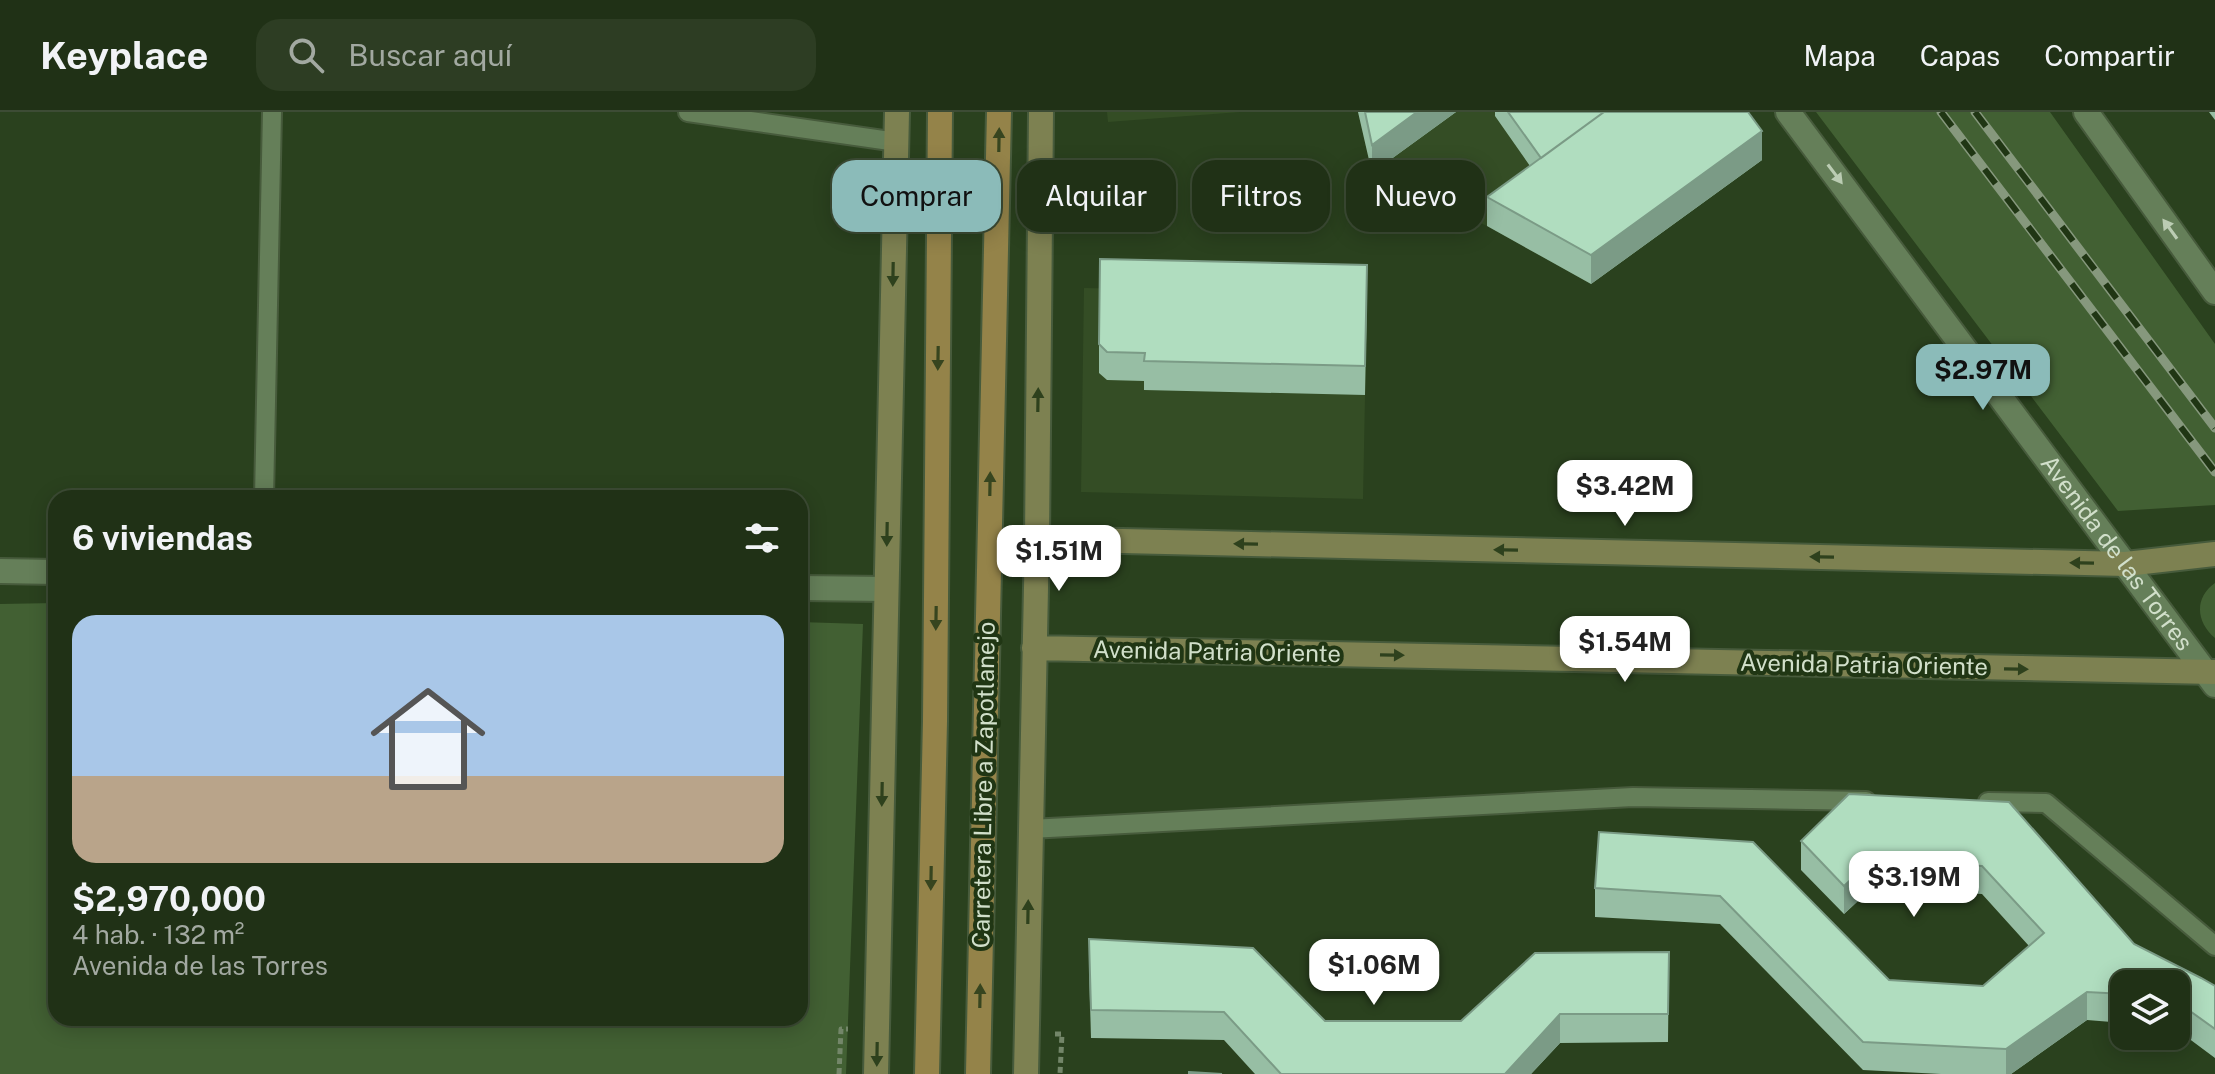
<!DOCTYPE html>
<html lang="es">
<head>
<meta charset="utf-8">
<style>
	:root { --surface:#203116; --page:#2d3d23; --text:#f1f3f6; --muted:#a2a9a1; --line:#3d4c35; --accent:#8bbbb9 }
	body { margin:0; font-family:"Public Sans",sans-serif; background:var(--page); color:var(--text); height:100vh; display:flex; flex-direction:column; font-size:30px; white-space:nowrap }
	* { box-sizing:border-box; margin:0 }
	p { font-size:26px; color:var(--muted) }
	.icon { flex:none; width:44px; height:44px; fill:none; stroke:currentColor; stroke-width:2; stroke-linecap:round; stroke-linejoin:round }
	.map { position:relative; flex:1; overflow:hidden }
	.details { position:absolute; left:48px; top:378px; width:760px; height:536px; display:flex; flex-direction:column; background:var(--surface); border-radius:24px; box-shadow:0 4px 20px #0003,0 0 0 2px var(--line) }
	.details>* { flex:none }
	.guide { position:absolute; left:832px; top:48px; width:760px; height:72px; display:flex; gap:16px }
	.buttons { position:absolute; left:2110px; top:858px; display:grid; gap:16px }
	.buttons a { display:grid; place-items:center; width:80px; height:80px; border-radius:16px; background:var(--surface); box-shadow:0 4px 20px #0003,0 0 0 2px var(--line); font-size:40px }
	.price { position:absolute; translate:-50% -68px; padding:0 18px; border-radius:16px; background:#fff; color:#222; font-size:26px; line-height:52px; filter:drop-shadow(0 2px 4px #0008) }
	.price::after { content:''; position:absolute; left:50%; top:48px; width:24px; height:18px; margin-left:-12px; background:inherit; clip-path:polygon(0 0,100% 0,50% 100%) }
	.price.current { background:var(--accent); color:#111 }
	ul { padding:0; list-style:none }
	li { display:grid; align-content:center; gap:16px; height:424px; padding:0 24px }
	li+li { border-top:2px solid var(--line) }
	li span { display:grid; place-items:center; height:248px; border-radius:24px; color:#555 }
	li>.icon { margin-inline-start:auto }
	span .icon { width:144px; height:144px; fill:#fffc; stroke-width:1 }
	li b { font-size:34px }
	h2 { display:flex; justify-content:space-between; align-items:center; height:96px; padding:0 24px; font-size:34px }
	.chip { padding:0 28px; border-radius:24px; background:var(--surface); box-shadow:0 4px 20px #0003,0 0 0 2px var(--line); font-size:28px; line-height:72px }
	.chip.current { background:var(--accent); color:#111 }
	header { display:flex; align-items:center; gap:48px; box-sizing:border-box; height:112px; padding:0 40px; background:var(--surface); border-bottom:2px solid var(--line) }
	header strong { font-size:38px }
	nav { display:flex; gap:44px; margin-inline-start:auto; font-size:28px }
	.search { width:560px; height:72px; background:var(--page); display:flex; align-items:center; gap:20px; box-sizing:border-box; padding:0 28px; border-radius:24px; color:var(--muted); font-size:30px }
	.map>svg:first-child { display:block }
</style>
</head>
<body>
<header>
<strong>Keyplace</strong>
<div class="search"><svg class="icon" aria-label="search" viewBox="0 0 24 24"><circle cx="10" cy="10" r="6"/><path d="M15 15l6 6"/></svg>Buscar aquí</div>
<nav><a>Mapa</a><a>Capas</a><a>Compartir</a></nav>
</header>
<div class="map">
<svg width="2215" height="962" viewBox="0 0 2215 962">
	<rect width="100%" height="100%" fill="#2a411e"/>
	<path fill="#344d25" d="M1107 0H1240L1108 10Z
		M1358 0H1727L1762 48 1591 172 1487 114 1372 61Z
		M1084 176 1367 182 1363 387 1081 380Z"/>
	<path fill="#426033" d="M1816 0H2050L2215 232V393L2118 399Z
		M2215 471V526C2196 510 2194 486 2215 471Z
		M56 491V906H800V510L863 512 846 962H0V492Z"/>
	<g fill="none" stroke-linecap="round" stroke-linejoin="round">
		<g stroke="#475b3c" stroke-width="22">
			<path id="service" d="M688 0 897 30
				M264 386 272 0
				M1988 690 2046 691 2215 834
				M1030 717 1633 685 1866 689"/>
		</g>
		<g stroke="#475b3c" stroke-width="28">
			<g id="tertiary">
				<path id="s1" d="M1788 0 2215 573"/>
				<path d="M2086 0 2215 180"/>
				<path d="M0 459 56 460"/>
				<path d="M800 476 886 477"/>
			</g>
		</g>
		<g stroke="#475b3c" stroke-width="28">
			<path id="secondary" d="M1037 427 2126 452 2215 442
				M1034 536 2215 560
				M876 962 897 0
				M1026 962 1037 427 1041 0"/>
		</g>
		<g stroke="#475b3c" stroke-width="28">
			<path id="primary" d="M927 962 935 609 940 0
				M978 962 999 0"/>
		</g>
		<path stroke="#738669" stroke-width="5" stroke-dasharray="6 4" stroke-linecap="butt" d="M1055 922H1062L1060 962
			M839 962 841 917H848"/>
		<use href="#service" stroke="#657f59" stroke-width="18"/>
		<use href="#tertiary" stroke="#657f59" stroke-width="24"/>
		<use href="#secondary" stroke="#7d8151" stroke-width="24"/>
		<use href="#primary" stroke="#948349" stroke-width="24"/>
		<g stroke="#86987d" stroke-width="9">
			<path id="rail" d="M1941 0 2215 360
				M1975 0 2215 316"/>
		</g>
		<use href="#rail" stroke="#203614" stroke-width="6" stroke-dasharray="18" stroke-linecap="butt"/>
	</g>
	<path fill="#97bea4" d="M1358 0H1456L1372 61Z
		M1495 0H1748L1762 48 1591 172 1487 114V85L1530 54 1495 4Z
		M2209 0H2215V8Z
		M1367 182 1365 283 1144 278V269L1107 268 1099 261V232Z
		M1849 682 2215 874V946L2176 917V872H2124V911L2087 908 2011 962H1941L1863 958 1720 812 1595 805V776L1599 720 1889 868 1983 874 2029 834 1982 782 1872 776 1844 802 1801 758V729Z
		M1669 840 1668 930 1560 931 1531 962H1255L1224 928 1091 926 1089 855 1325 909H1461Z"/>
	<path fill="#7b9b86" d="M1417 0H1456L1372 61V33Z
		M1762 19V48L1591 172V143Z
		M1872 748V776L1844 802V774Z
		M2087 880V908L2011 962H2006V937Z
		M1560 902V931L1531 962H1505Z"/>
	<path fill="#b0ddbf" stroke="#7b9b86" stroke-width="2" d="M1365 0H1417L1372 33Z
		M1508 0H1604L1541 46Z
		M1604 0H1748L1762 19 1591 143 1487 85Z
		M1100 147 1367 153 1365 254 1144 249 1145 241 1107 240 1099 232Z
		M1849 682 2009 690 2134 832 2201 866 2215 874V917L2176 889V872H2124V882L2087 880 2006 937 1863 930 1720 784 1595 776 1599 720 1753 730 1889 868 1983 874 2044 821 1982 754 1872 748 1844 774 1801 729Z
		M1089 827 1253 836 1325 909H1461L1535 841 1669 840 1668 902H1560L1505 962H1281L1224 900 1091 898Z
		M1189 960 1222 962H1189Z"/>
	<defs><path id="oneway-solid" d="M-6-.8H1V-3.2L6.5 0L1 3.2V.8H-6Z" transform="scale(2)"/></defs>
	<g fill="#37451f">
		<use href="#oneway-solid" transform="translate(999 28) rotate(-89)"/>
		<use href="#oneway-solid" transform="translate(938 246) rotate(91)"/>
		<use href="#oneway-solid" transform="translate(990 372) rotate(-89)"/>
		<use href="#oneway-solid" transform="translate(936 506) rotate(91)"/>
		<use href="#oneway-solid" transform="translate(931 766) rotate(91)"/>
		<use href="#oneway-solid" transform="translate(980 884) rotate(-89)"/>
	</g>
	<g fill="#bbccb3">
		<use href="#oneway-solid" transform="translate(1835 62) rotate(53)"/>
		<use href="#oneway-solid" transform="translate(2170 117) rotate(-126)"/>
	</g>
	<g fill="#2e411d">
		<use href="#oneway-solid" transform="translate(893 162) rotate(91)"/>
		<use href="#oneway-solid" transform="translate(1038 288) rotate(-89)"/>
		<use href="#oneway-solid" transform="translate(887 422) rotate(91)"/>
		<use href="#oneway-solid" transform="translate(1246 432) rotate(-179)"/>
		<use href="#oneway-solid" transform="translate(1506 438) rotate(-179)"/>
		<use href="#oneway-solid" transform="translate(1822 445) rotate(-179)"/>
		<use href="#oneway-solid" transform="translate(2082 451) rotate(-179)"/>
		<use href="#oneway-solid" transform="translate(1392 543) rotate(1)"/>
		<use href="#oneway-solid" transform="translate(2016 557) rotate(1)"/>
		<use href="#oneway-solid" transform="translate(882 682) rotate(91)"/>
		<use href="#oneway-solid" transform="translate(1028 800) rotate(-89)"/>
		<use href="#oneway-solid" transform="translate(877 942) rotate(91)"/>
	</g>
	<g text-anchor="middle" stroke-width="8" stroke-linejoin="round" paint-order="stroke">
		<g font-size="24" fill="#d1dfca" stroke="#203614">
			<text dy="8" stroke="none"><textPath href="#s1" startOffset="550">Avenida de las Torres</textPath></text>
			<text transform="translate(1217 540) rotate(1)" y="8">Avenida Patria Oriente</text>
			<text transform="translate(1864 553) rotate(1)" y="8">Avenida Patria Oriente</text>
			<text transform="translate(984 673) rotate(-89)" y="8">Carretera Libre a Zapotlanejo</text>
		</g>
	</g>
</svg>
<div class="buttons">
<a><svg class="icon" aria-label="layers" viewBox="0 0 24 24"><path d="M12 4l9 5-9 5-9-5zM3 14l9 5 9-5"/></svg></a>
</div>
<b class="price current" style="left:1983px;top:300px">$2.97M</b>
<b class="price" style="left:1625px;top:416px">$3.42M</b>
<b class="price" style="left:1059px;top:481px">$1.51M</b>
<b class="price" style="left:1625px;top:572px">$1.54M</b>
<b class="price" style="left:1914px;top:807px">$3.19M</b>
<b class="price" style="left:1374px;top:895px">$1.06M</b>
<div class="guide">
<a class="chip current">Comprar</a>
<a class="chip">Alquilar</a>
<a class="chip">Filtros</a>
<a class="chip">Nuevo</a>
</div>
<section class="details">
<h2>6 viviendas<svg class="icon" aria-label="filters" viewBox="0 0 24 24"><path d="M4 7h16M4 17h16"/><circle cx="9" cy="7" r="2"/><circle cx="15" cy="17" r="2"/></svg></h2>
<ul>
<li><span style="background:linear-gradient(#a9c7e8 65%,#b9a48a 0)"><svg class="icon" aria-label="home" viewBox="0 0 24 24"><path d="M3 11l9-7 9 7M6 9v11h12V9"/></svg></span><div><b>$2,970,000</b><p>4 hab. · 132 m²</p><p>Avenida de las Torres</p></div></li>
</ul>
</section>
</div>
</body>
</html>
